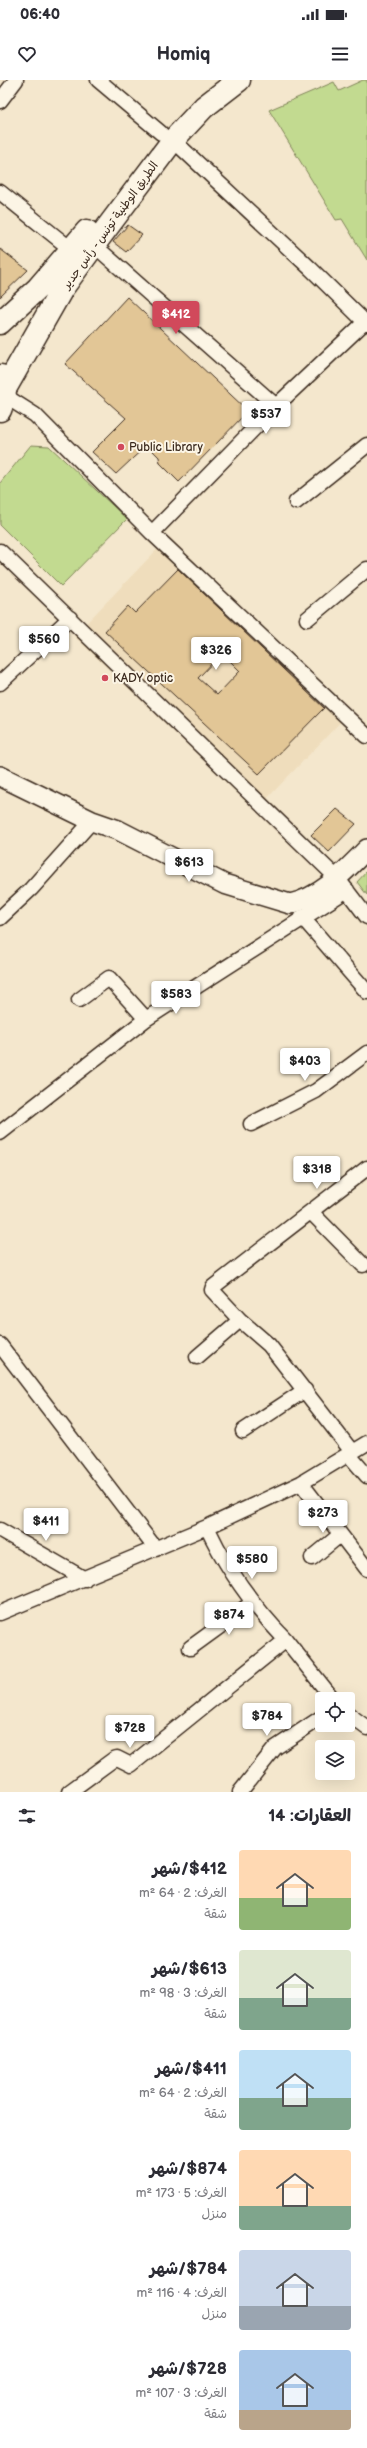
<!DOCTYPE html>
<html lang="ar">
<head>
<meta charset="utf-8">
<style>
	:root { --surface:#fff; --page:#f2f2f3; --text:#2b2b33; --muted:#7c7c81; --accent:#d1495b }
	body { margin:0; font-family:"Balsamiq Sans","Playpen Sans Arabic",sans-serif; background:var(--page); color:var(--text); direction:rtl; height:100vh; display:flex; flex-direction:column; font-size:15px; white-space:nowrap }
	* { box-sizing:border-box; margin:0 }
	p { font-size:13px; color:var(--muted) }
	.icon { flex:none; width:22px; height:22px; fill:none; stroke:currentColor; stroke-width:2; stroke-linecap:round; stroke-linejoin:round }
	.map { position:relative; height:1712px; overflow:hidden; direction:ltr }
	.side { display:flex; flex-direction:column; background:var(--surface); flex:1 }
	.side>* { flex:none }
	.buttons { position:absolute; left:315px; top:1612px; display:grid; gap:8px }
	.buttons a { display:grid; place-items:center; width:40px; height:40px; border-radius:4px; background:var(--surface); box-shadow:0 4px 16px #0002; font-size:20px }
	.price { position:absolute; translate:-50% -34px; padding:0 9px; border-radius:4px; background:#fff; color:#222; font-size:13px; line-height:26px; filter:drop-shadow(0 1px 2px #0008) }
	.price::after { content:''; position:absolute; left:50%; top:24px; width:12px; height:9px; margin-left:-6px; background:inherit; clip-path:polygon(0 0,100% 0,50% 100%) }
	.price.current { background:var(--accent); color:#fff }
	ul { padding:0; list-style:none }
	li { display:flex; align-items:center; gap:12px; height:100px; padding:0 16px }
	li span { display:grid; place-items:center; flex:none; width:112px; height:80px; border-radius:4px; color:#555 }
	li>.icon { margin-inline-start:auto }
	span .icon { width:48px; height:48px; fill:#fffc; stroke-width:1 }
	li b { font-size:17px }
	h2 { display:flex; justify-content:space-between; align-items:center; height:48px; padding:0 16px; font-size:17px }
	.status { display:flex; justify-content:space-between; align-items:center; height:28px; padding:0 20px; background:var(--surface); direction:ltr }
	.status svg { height:11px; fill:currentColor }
	header { display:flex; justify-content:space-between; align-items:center; height:52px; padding:0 16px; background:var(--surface); font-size:18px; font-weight:600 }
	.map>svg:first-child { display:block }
</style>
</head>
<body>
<div class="status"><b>06:40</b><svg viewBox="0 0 49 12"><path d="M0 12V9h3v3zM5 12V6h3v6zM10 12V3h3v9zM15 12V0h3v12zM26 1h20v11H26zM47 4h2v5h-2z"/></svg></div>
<header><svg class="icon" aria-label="menu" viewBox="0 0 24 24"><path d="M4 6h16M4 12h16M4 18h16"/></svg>Homiq<svg class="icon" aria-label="heart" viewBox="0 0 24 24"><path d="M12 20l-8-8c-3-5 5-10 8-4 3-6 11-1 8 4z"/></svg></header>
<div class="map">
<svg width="367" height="1712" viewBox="0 0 367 1712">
	<rect width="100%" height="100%" fill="#f4e7cd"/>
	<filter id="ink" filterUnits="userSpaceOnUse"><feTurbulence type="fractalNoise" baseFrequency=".025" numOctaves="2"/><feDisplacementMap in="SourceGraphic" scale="8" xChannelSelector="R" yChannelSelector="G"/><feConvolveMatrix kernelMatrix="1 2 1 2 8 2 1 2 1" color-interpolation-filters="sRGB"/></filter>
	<g filter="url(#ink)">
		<path fill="#efddbc" d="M169 457 351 631 256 730 74 556Z"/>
		<path fill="#c2da90" stroke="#7e8257" d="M363 0H367V180L342 139 336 140 269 30 334 2 339 11Z
			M31 365 49 366 127 439 61 506 0 445V403Z
			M367 791V815L357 802Z"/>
		<path fill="#e2c696" stroke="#3b2a1e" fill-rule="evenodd" d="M128 145 142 155 126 172 113 162Z
			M0 169 28 190 0 217Z
			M127 217 248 331 179 402 160 383 159 377 147 365 116 394 92 372 126 338 65 284Z
			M178 489 324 628 259 694 105 551 128 526 135 533ZM222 573 240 591 217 615 198 598Z
			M337 729 356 744 329 772 311 755Z"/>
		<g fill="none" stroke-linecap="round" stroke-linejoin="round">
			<g stroke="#3b2a1e" stroke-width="17">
				<path id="street" d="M98 0 161 53
					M0 21 16 0
					M173 60 311 189 367 244
					M0 112 72 170
					M94 165 276 326
					M5 316 35 335 152 453 367 656
					M296 422 367 365
					M152 453 276 326 365 242
					M0 471 338 799 367 837
					M307 539 367 489
					M0 603 70 538
					M302 837 367 912
					M0 838 31 809 92 741
					M79 920 109 898 146 939
					M251 1044 316 1011 367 973
					M0 1053 146 939 347 810
					M311 1132 363 1185
					M240 1240 212 1210 213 1207 367 1088
					M0 1265 156 1469
					M197 1277 240 1240 269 1265 353 1373
					M243 1351 305 1310
					M349 1375 367 1396
					M301 1403 367 1489
					M207 1447C227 1490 253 1526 286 1560
					M0 1450 85 1499
					M312 1478 340 1455
					M0 1533 207 1447 301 1403 367 1363
					M190 1568 252 1523
					M348 1634 367 1648
					M69 1712 114 1679 117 1678 131 1685 286 1560 333 1619
					M240 1712 275 1668 322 1637"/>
			</g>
			<g stroke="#3b2a1e" stroke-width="22">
				<path id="secondary" d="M0 696 92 741 118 750 224 804 290 824C322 817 345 791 367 769"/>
			</g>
			<g stroke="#3b2a1e" stroke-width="25">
				<path id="primary" d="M0 243 38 208 87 151
					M5 309 62 209 94 165 173 60 204 27 239 0
					M0 330 5 316 1 296"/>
			</g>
			<use href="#street" stroke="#fcf5e5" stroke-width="14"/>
			<use href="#secondary" stroke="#fcf5e5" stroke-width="19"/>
			<use href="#primary" stroke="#fcf5e5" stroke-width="22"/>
		</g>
	</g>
	<g fill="#d1495b" stroke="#fcf5e5" stroke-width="1.5">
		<circle cx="121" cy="367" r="4"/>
		<circle cx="105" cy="598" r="4"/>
	</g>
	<g text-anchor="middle" stroke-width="4" stroke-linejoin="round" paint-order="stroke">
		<g font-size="12" fill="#3b2a1e" stroke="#fcf5e5">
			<text transform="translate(110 145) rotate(-54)" y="4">الطريق الوطنية تونس - رأس جدير</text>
		</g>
		<g font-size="12" fill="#3b2a1e" stroke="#fcf5e5" text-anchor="start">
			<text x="129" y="371">Public Library</text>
			<text x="113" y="602">KADY optic</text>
		</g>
	</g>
</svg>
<div class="buttons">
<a><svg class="icon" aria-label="locate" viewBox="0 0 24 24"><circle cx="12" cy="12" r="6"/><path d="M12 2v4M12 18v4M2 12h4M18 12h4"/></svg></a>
<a><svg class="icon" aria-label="layers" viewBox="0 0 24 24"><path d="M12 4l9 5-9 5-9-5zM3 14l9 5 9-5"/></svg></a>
</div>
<b class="price current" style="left:176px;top:255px">$412</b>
<b class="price" style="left:266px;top:355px">$537</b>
<b class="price" style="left:44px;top:580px">$560</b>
<b class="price" style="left:216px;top:591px">$326</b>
<b class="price" style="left:189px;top:803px">$613</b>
<b class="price" style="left:176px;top:935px">$583</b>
<b class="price" style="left:305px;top:1002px">$403</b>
<b class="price" style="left:317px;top:1110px">$318</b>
<b class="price" style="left:323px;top:1454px">$273</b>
<b class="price" style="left:46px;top:1462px">$411</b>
<b class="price" style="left:252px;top:1500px">$580</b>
<b class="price" style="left:229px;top:1556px">$874</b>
<b class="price" style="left:267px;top:1657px">$784</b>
<b class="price" style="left:130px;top:1669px">$728</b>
</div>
<section class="side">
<h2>العقارات: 14<svg class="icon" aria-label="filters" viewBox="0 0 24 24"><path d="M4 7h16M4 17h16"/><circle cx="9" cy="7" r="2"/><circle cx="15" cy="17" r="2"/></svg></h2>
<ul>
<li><span style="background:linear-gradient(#ffd9b3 60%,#8fb573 0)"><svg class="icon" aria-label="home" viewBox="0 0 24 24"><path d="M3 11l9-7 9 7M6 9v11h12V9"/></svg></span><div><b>$412/شهر</b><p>الغرف: 2 · 64 m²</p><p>شقة</p></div></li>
<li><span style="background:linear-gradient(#dfe7d0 60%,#7fa58c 0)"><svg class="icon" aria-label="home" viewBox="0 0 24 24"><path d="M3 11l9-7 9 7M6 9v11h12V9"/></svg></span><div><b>$613/شهر</b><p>الغرف: 3 · 98 m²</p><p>شقة</p></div></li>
<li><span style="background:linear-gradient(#bfe0f5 60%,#7fa58c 0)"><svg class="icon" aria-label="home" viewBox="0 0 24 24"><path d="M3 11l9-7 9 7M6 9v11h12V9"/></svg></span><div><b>$411/شهر</b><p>الغرف: 2 · 64 m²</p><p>شقة</p></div></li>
<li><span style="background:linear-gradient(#ffd9b3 70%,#7fa58c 0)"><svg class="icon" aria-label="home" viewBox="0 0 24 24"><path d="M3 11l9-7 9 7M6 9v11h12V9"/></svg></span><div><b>$874/شهر</b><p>الغرف: 5 · 173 m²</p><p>منزل</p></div></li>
<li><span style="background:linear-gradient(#c9d6e8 70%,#9aa5b1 0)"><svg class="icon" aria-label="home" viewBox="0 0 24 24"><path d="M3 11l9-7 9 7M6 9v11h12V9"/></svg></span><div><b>$784/شهر</b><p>الغرف: 4 · 116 m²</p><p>منزل</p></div></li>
<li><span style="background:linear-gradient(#a9c7e8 75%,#b9a48a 0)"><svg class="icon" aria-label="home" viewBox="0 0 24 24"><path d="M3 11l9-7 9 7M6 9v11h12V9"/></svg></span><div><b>$728/شهر</b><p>الغرف: 3 · 107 m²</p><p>شقة</p></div></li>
</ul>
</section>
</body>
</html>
